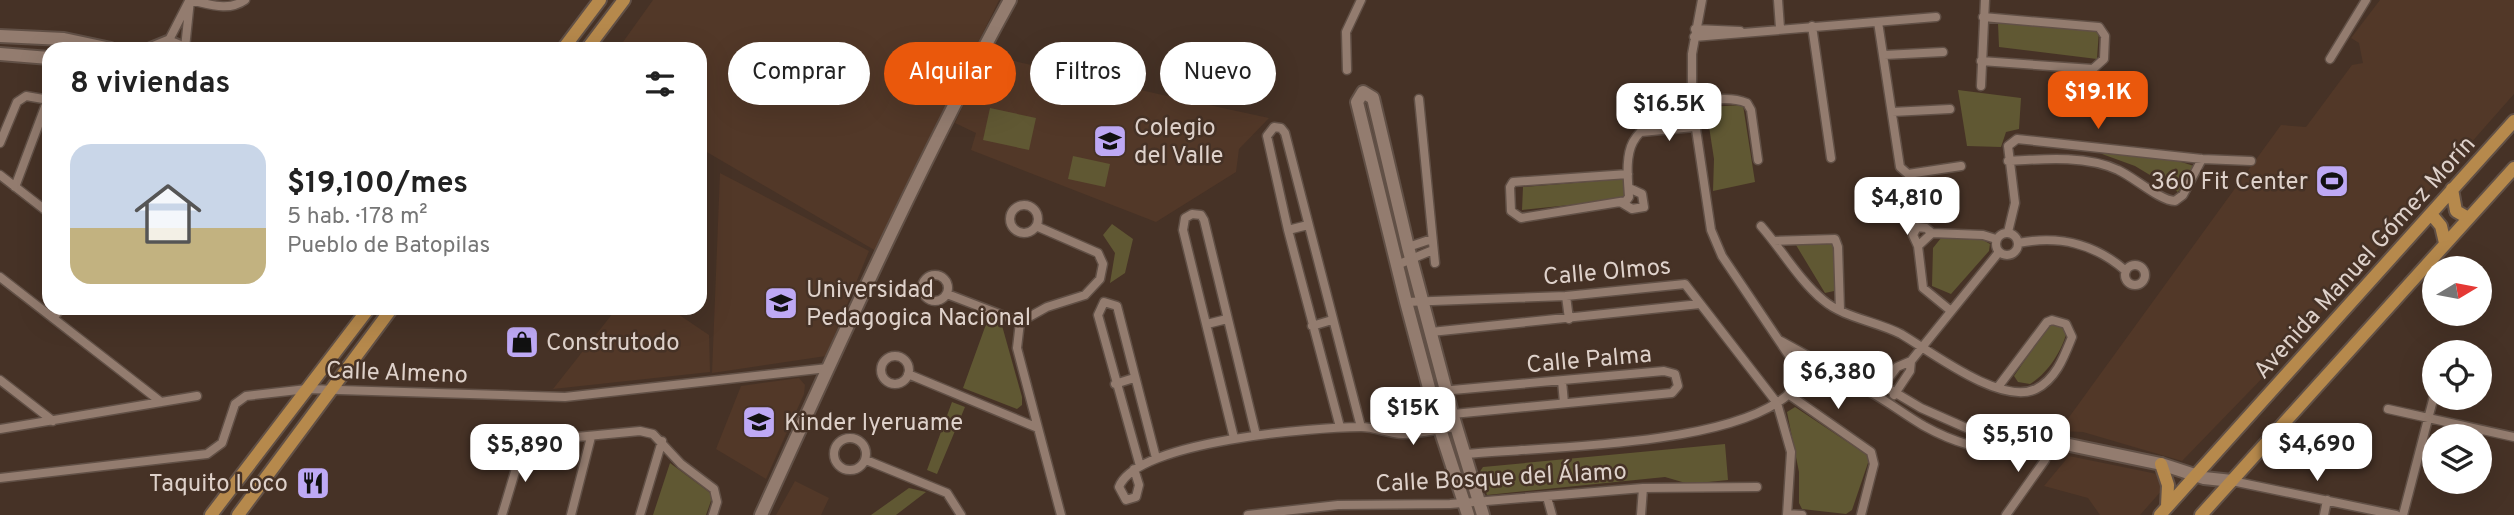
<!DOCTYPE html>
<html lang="es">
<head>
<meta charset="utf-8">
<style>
	:root { --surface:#fff; --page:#f2f2f2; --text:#222; --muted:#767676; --accent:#ea580c }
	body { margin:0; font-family:Overpass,sans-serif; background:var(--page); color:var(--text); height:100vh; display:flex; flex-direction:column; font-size:26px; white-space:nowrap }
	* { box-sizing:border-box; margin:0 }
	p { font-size:23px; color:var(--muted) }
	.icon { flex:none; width:38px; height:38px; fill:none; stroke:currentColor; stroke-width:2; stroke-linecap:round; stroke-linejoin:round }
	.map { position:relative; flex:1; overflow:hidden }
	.drawer { position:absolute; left:42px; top:42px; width:665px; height:273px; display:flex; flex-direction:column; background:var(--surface); border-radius:21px; box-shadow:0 7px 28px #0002 }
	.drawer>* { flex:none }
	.guide { position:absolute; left:728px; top:42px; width:665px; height:63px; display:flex; gap:14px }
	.needle { width:46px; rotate:80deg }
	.buttons { position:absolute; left:2422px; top:256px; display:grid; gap:14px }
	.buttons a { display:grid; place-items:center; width:70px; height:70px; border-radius:50%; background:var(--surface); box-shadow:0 7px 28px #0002; font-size:35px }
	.price { position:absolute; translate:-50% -60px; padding:0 16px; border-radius:14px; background:#fff; color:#222; font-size:23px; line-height:46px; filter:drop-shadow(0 2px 4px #0008) }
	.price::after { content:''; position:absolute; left:50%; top:42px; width:21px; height:16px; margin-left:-10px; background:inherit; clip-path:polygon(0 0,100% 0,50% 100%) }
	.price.selected { background:var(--accent); color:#fff }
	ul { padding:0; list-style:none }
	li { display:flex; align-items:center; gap:21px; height:175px; padding:0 28px }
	li span { display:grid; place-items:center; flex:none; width:196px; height:140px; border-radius:21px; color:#555 }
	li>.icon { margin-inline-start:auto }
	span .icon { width:84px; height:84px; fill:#fffc; stroke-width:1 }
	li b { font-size:30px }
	h2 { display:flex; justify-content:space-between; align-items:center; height:84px; padding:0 28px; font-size:30px }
	.tag { padding:0 24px; border-radius:32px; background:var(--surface); box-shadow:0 7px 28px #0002; font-size:24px; line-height:63px }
	.tag.selected { background:var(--accent); color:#fff }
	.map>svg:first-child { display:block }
</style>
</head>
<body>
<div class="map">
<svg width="2514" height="515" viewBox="0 0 2514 515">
	<rect width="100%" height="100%" fill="#463226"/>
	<path fill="#523828" d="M653 0H999L876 251 700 148V49H618Z
		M2380 0H2514V94L2275 365 2182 461 2083 432 2059 431 2281 125 2306 127 2352 65 2363 63 2359 43 2351 38Z
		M988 55 1167 96 1269 118 1239 149 1236 172 1156 222 971 150 976 133 955 123 967 97 975 96 977 90 973 85Z
		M720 173 869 251 826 356 712 373Z
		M617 308H669L709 335 710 372 553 389Z
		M799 378 805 385 804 394 766 479 716 449 741 386Z
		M2069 456 2157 474 2163 489 2140 515H2100L2088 498 2044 486Z
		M795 481 829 498 821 515H776Z"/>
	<path fill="#605833" d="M1998 23 2099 30 2097 59 1999 47Z
		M1958 90 2021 98 2019 129 2006 132 2001 147 1967 146Z
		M1743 105 1755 182 1713 191 1714 159 1706 107Z
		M990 108 1036 118 1029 150 983 140Z
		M2115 151 2175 160 2194 166 2178 192 2135 166 2102 154Z
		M1073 156 1110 164 1105 187 1068 179Z
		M1624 179 1627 199 1522 210 1523 187Z
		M1112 224 1133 239 1125 273 1110 283 1115 253 1103 235Z
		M1941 238 1983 240 1990 244 1989 251 1951 294 1932 286 1933 248Z
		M1834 244V291L1825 293 1796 245Z
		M989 316 1001 322 1022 397V405L1017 409 963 388Z
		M2050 324 2064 325 2067 331C2062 351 2048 373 2030 384L2018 382 2014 376Z
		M952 402 965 407 937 474 927 470Z
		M1795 407 1870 457 1852 510 1846 514 1802 509 1799 503V472L1787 412Z
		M1725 444 1728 480 1689 484 1665 477 1487 495 1479 473 1483 467Z
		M670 463 713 495 706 515H653Z
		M909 488 926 492 896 515H871Z"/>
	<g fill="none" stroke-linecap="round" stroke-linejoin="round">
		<g stroke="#615046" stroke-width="11">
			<path id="street" d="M190 0C209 4 228 12 245 0
				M1702 0 1692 54V102L1711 230 1722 256 1794 363C1810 380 1838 377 1859 386 1882 397 1902 413 1924 426 1967 450 2013 458 2060 443
				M1778 0 1780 28
				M1878 22 1900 167 1908 174 1961 166
				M1812 26 1831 158
				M1695 29 1740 31
				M1694 37 1936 17
				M168 42 188 3
				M185 48 190 0
				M1884 55 1943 52
				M2330 59 2366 0
				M1981 61 2093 69 2104 59 2105 36 2099 27 1983 17
				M1347 70 1346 32 1361 0
				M1981 86 1985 0
				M1419 99 1435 263
				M1892 112 1950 109
				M1641 132 1694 127
				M0 143 17 102 26 96 49 100
				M2008 161C2042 159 2086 155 2118 170 2134 177 2160 201 2175 201L2183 195 2202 159
				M1628 174 1513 182 1510 187 1511 211 1521 218 1626 201 1629 197C1628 180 1625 157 1633 142 1650 111 1716 90 1747 103L1751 110 1758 160
				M0 175 49 213
				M15 187 48 99
				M1622 203 1632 209 1644 207 1642 194 1629 188
				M1010 219a14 14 0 1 1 28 0a14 14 0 1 1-28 0Z
				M1761 226C1782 250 1799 280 1823 300 1844 318 1876 321 1901 334 1930 351 2001 406 2036 389 2056 379 2064 357 2072 337L2066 324 2052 320 2047 322 1998 387
				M1288 230 1308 225
				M2008 232 2015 203 2008 146 2017 139 2202 159 2251 161
				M1996 244a11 11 0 1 1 22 0a11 11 0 1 1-22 0Z
				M1774 241 1835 239 1838 247 1840 310
				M2018 243C2059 235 2094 243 2126 271
				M1918 246 1913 235 1917 227 1926 228 1932 233
				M1408 247 1432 239
				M1397 265 1433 250
				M2125 275a10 10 0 1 1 20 0a10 10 0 1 1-20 0Z
				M922 288a13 13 0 1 1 26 0a13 13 0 1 1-26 0Z
				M0 277 161 402
				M947 294 1020 322
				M1566 296 1569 319
				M1406 302 1566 296 1685 284 1777 403 1791 452 1787 515
				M1951 311 1923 288 1918 246 1932 233 1983 235 1996 239
				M54 317 61 308
				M1020 322 1017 348 1061 515
				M1020 322 1047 307 1085 295 1100 279 1103 264 1098 253 1036 226
				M1207 324 1227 319
				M1312 326 1332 320
				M1431 332 1700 304
				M1781 341 1821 363 1874 380 1921 408 1980 434 2048 439 2060 443
				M881 370a14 14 0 1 1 28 0a14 14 0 1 1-28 0Z
				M1911 361 1999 252
				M908 374 1038 428
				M0 380 53 421
				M1562 381 1564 403
				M1115 384 1134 378
				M1788 394 1871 452 1874 464 1861 515
				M1876 395 1897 367 1911 361
				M1894 395 1910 371 1911 361
				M2388 409 2514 437
				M1340 427 1288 230 1267 136 1274 127 1281 128 1285 133 1361 427
				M1377 427 1390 420 1672 393 1678 386 1675 374 1664 371 1430 392
				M0 429 197 396
				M834 454a16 16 0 1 1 32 0a16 16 0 1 1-32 0Z
				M1234 438 1183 230 1185 218 1192 214 1201 215 1204 220 1256 435
				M1464 454C1545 447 1712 446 1778 402 1794 392 1808 377 1821 363
				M866 460 947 493 961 515
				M1140 466 1098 315 1104 302 1117 306 1156 458
				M1134 469 1139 485 1136 497 1126 500 1119 487C1136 441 1316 427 1361 427 1376 427 1388 434 1403 434 1420 434 1438 429 1456 427
				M0 478 207 454 222 443 235 404 246 396 307 389 565 397 828 368
				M2232 481 2396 515
				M1547 497 1552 515
				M1787 514 1802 515
				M502 515 524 442 640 431 653 434 681 464 714 489 717 502 713 515
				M571 515 591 437
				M640 515 662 441
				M1248 515 1338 505 1450 504 1643 488 1757 487
				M1641 515 1643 488
				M2006 515 2045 460 2047 446
				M2324 515 2327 500
				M2403 515 2434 396"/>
		</g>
		<g stroke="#615046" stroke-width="16">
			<path id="secondary" d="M0 36 64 39 111 49
				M151 49 168 42 185 49
				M0 54 49 58
				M2060 443 2161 464 2204 478 2232 481
				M761 515C840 342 918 167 1010 0
				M1468 515 1440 429 1406 302 1357 102 1363 92 1373 98 1408 247 1452 413 1483 515"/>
		</g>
		<g stroke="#615046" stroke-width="16">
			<path id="primary" d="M563 49 600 0
				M587 49 624 0
				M2452 189 2456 211 2468 218
				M2431 214 2441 226 2445 243
				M2161 464 2168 485 2167 506
				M211 515 369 308
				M238 515 392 308
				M2160 515 2514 121
				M2201 515 2514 168"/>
		</g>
		<use href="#street" stroke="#937c6f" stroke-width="8"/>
		<use href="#secondary" stroke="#937c6f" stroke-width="12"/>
		<use href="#primary" stroke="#b6894c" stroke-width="12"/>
	</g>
	<defs>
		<g id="school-square" transform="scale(1.75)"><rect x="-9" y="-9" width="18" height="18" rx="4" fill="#bea9f5" stroke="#463226"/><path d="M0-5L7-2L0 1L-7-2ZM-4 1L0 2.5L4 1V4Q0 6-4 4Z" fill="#111"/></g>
		<g id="stadium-square" transform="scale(1.75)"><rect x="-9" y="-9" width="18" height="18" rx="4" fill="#bea9f5" stroke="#463226"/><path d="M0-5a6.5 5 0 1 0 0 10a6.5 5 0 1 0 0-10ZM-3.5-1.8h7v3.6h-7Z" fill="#111"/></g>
		<g id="university-square" transform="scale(1.75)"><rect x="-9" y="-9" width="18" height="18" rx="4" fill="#bea9f5" stroke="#463226"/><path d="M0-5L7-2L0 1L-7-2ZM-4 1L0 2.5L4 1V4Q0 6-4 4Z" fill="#111"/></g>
		<g id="shop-square" transform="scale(1.75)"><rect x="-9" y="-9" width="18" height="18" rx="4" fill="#bea9f5" stroke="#463226"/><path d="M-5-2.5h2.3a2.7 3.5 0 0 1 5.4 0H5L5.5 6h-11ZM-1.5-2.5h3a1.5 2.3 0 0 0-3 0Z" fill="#111"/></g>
		<g id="restaurant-square" transform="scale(1.75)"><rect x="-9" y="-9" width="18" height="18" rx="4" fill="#bea9f5" stroke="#463226"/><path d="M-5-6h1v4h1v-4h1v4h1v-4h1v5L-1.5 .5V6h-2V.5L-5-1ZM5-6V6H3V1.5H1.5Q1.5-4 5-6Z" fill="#111"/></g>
	</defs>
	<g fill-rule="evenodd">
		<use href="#school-square" x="1110" y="141"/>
		<use href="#stadium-square" x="2332" y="181"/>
		<use href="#university-square" x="781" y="303"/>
		<use href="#shop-square" x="522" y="342"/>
		<use href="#school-square" x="759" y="422"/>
		<use href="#restaurant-square" x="313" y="483"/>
	</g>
	<g text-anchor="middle" stroke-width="5" stroke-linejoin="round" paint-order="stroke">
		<g font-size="24" fill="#ded1ca" stroke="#463226" text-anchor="start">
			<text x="1134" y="135">Colegio<tspan x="1134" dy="28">del Valle</tspan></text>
			<text x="2308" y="189" text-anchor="end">360 Fit Center</text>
			<text x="806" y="297">Universidad<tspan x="806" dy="28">Pedagogica Nacional</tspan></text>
			<text x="546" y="350">Construtodo</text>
			<text x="784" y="430">Kinder Iyeruame</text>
			<text x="288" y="491" text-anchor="end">Taquito Loco</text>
		</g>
		<g font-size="24" fill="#ded1ca" stroke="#463226">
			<text transform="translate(2364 257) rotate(-48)" y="8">Avenida Manuel Gómez Morín</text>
			<text transform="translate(1607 271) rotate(-5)" y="8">Calle Olmos</text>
			<text transform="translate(1589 359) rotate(-5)" y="8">Calle Palma</text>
			<text transform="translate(397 372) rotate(2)" y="8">Calle Almeno</text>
			<text transform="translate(1501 477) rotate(-3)" y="8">Calle Bosque del Álamo</text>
		</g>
	</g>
</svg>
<div class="buttons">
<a><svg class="needle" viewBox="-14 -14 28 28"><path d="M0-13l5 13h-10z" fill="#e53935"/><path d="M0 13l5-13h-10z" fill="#767676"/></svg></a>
<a><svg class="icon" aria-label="locate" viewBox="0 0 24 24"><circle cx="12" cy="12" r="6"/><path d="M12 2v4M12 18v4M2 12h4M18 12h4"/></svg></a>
<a><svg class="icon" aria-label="layers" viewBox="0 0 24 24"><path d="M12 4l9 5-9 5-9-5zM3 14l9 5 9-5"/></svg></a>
</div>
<b class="price selected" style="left:2098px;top:131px">$19.1K</b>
<b class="price" style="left:1669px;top:143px">$16.5K</b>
<b class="price" style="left:1907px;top:237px">$4,810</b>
<b class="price" style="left:1838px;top:411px">$6,380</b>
<b class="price" style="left:1413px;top:447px">$15K</b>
<b class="price" style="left:2018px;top:474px">$5,510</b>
<b class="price" style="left:2317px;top:483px">$4,690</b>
<b class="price" style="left:525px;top:484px">$5,890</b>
<div class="guide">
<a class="tag">Comprar</a>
<a class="tag selected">Alquilar</a>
<a class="tag">Filtros</a>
<a class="tag">Nuevo</a>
</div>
<section class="drawer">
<h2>8 viviendas<svg class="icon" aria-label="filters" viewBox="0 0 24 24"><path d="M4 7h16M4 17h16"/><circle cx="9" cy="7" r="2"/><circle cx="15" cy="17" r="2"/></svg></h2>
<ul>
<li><span style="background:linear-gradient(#c9d6e8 60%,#c2b280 0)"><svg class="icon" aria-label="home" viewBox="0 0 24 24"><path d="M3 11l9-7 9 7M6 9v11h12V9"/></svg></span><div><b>$19,100/mes</b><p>5 hab. · 178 m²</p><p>Pueblo de Batopilas</p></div></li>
</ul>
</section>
</div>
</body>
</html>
